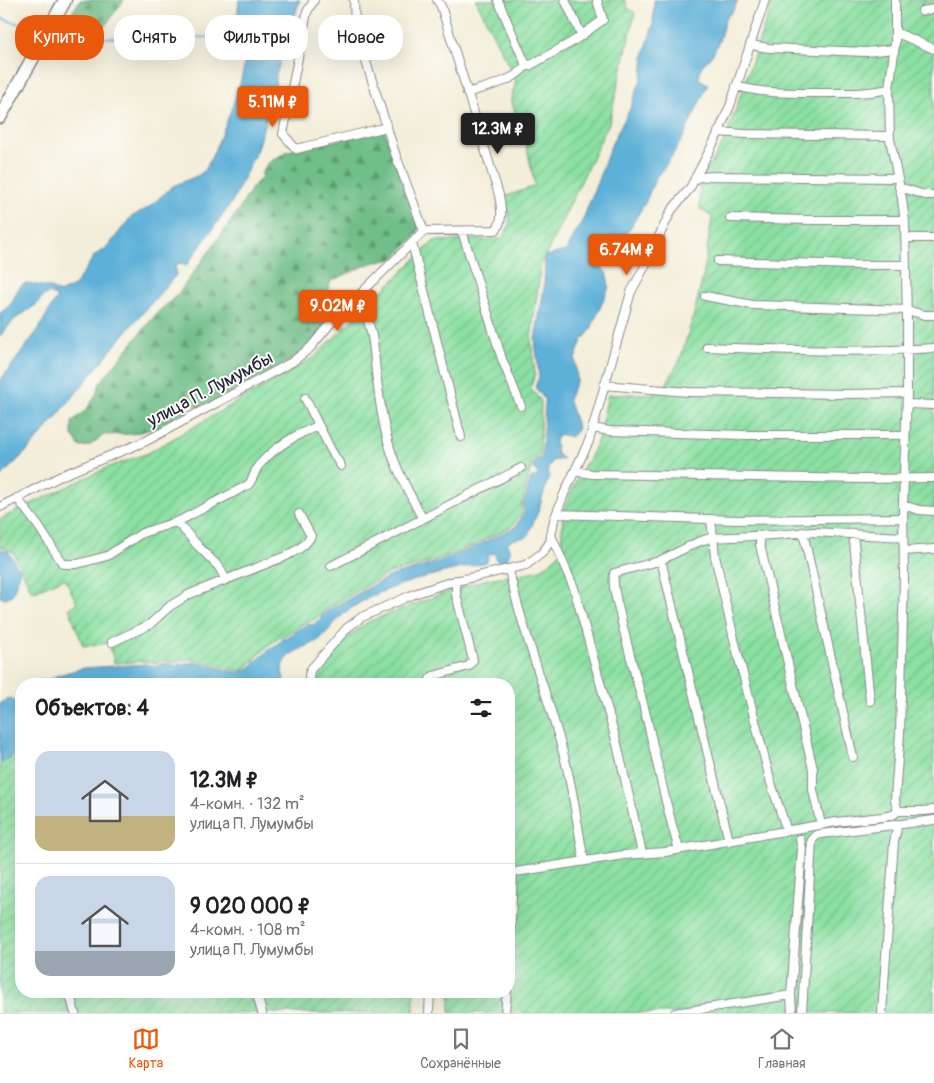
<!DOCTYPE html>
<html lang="ru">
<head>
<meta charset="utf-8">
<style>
	:root { --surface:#fff; --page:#f2f2f2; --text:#202124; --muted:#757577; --line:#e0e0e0; --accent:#ea580c }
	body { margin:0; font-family:Pangolin,sans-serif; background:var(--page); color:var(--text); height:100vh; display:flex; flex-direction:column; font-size:19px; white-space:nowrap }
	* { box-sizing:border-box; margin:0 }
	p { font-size:16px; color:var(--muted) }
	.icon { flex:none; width:28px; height:28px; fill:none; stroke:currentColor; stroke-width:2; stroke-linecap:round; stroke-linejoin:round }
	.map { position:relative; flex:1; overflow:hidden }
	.drawer { position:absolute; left:15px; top:678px; width:500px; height:320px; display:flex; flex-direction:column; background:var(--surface); border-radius:20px; box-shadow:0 5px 20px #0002 }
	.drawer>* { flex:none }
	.guide { position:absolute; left:15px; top:15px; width:500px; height:45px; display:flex; gap:10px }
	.price { position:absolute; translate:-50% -42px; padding:0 11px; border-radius:5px; background:var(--accent); color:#fff; font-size:16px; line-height:32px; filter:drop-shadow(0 1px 2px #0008) }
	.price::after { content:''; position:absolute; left:50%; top:30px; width:15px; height:11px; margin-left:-8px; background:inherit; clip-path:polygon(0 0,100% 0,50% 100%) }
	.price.active { background:#222; color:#fff }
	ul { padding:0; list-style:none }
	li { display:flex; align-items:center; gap:15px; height:125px; padding:0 20px }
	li+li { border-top:1px solid var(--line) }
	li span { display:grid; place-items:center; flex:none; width:140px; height:100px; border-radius:15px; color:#555 }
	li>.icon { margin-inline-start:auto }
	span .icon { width:60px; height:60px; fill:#fffc; stroke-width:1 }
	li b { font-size:21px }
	h2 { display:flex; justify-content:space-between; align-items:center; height:60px; padding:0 20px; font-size:21px }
	.tag { padding:0 18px; border-radius:20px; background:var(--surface); box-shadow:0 5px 20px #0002; font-size:18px; line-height:45px }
	.tag.active { background:var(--accent); color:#fff }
	.tab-bar { display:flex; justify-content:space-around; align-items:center; height:70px; border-top:1px solid var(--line); background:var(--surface); font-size:14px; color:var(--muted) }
	.tab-bar a { display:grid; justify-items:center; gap:2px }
	.tab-bar .active { color:var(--accent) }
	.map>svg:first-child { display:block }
</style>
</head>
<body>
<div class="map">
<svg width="934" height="1013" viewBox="0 0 934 1013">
	<defs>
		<pattern id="forest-firs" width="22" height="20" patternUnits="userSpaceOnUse" patternTransform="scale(1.25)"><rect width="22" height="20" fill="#70be88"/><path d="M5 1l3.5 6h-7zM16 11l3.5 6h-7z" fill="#5c9a70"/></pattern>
		<pattern id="garden-furrows" width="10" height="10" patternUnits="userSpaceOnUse" patternTransform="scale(1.25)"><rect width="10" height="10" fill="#8be0a2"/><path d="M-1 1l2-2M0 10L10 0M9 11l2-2" fill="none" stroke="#78c08c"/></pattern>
	</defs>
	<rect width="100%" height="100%" fill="#fdfcf7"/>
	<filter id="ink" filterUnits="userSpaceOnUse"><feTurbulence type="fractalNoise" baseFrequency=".02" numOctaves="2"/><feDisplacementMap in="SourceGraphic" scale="10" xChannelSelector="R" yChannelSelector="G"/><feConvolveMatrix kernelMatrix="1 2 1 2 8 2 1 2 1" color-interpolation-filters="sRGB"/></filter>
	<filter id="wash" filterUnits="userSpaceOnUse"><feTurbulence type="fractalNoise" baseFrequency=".0096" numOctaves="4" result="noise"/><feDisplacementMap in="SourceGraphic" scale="20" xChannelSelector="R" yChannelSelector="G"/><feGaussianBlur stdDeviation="1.12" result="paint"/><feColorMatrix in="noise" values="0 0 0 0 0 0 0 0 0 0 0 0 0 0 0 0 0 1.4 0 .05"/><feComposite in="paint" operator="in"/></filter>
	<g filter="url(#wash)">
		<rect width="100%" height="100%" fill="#f3eed9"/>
		<path fill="url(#forest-firs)" stroke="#497062" d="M80 0H124L102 30 98 31 91 22C80 22 77 24 72 33L68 32 64 28C66 17 75 10 80 0Z
			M384 130 419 225 417 235 393 259 371 263 331 281 320 311 323 328 309 346 291 360 200 409 187 400V416L163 429H152L132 434 104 435 89 446 80 447 72 435V422L87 409 95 397 100 383 129 347 157 313 178 294 239 210 253 186 262 178V172L268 163 288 151Z"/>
		<path fill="url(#garden-furrows)" stroke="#56816e" d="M476 0H625L627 7 635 13 609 123 541 265 531 339 535 375 530 388 541 401 540 456 533 459 521 508 523 513 512 526 473 546 428 563 389 573 321 612C317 619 314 621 306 622L270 644 247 667 240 671 196 660 186 659 175 662 165 660 153 663 147 661 114 663 109 643 83 646 69 608 77 604 65 578 32 592 13 552 0 546V519L104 469 148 453 313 358 434 241 502 239C513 222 510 216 504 197L535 186 526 143 511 100 516 81Z
			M773 0H934V1013H450V991H509V684H315L314 680 317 670 345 639 368 622 449 591 487 579 537 571 549 564 561 551 563 510 577 479 597 443 608 395 661 393 680 360 692 321 703 277 712 217 700 209 699 183 725 140Z
			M21 749V991H414V1013H0V763C8 761 12 751 21 749Z"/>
		<path fill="#5db0d8" stroke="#40698a" d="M239 0H300L276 75 275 93 268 102 265 122 256 152 232 202 186 266 179 263 175 266 177 274 125 333 45 431 26 452 0 477V381L38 330 57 297 49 293 43 296 36 305 15 319 0 336V313C4 310 10 306 12 302 19 288 19 280 37 285 46 287 53 288 60 293L75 285 95 255 106 249 131 217 148 208 173 186 199 175 205 170C215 153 246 78 244 61 244 54 238 49 237 43 234 29 238 13 239 0Z
			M654 0H738L732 12 725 19 719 41 713 54 701 67 699 79 708 84 682 140 664 168 656 177 645 203 627 233 615 237 613 243 631 264V267C618 267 609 258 597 255L599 264 607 274 609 287 590 331 582 340 575 359 577 380 568 399 578 429 571 437 559 434 555 440 557 454 563 459 552 461 547 471 549 476 538 512 527 537 511 540 507 543 510 552 506 562 496 560 495 553 488 555 487 562C442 573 388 583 350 609 338 617 330 630 320 639 309 648 283 651 282 669 282 673 284 679 285 684H33L40 680 47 681 58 675 84 668 147 664 153 666 165 663 175 665 195 662 239 673 249 668 271 648 307 624 313 625 320 619 323 613 390 576 429 565 473 548 515 527 525 513 523 507 531 478 539 475 533 468 535 460 542 458 545 400 535 387 539 377 535 339 544 289 545 256 566 251 584 217 612 143 629 111 642 77 644 55 653 25Z
			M0 549 8 551 20 570 13 594 6 598 0 597Z
			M20 690 21 749 15 751 10 759 0 763V703L9 698 14 700 19 697Z"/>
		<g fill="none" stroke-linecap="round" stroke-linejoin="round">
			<path stroke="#5db0d8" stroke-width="2" d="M0 18 41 31
				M50 34 72 40 90 38 237 37"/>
		</g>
	</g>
	<g filter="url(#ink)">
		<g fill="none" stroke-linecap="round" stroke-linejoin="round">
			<g stroke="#8a888a" stroke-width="10">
				<path id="minor" d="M314 0 307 12 283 134 296 149 387 127
					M498 0 525 63 529 66 572 42 603 20 597 0
					M565 0 582 36
					M895 0V45L889 89 890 139 902 199 905 223 907 321V394L903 505 904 576 900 734 896 783 895 801 898 811
					M922 11 934 9
					M895 32 934 49
					M751 45 769 48 866 52 894 49
					M736 86C764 94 792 93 820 93 843 93 866 94 889 89
					M467 93C485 87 517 81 527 64
					M718 132 745 134 890 136
					M695 178 711 176 897 178
					M899 187 925 195H934
					M730 218 810 220H905
					M424 231 496 230C504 219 501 208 499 195L441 6 437 0
					M462 231 502 359 521 406
					M906 238H934
					M412 243 461 437
					M718 261 855 265H906
					M705 296 753 305 907 310 924 315H934
					M354 300C376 320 373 353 377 380 380 403 383 426 390 448 397 473 411 495 422 518
					M707 347C783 350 858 353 934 348
					M604 385 688 392 847 394 907 393
					M305 398 331 450 341 466
					M907 404 934 405
					M592 428 610 431 744 435H905
					M575 471 592 474 863 479 934 478
					M17 498 39 527 63 564H77L107 556 142 533 179 521 248 485C254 479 254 471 259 465 275 447 297 434 318 426
					M903 505 919 510 934 511
					M0 507 63 475 146 441 292 362 310 348 330 324 424 231 395 153 355 27 354 0
					M557 514 738 520 903 518
					M711 519 715 556 734 639 771 783 787 831
					M177 522 199 547 219 567 226 580
					M803 532 853 757
					M853 533 870 701
					M551 535 574 588 617 744 642 853
					M760 536V545L813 769V790L821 825
					M904 551 934 549
					M661 560 729 841
					M331 566 521 468
					M509 570C523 636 550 698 566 764 574 796 578 829 584 861
					M112 642 149 625 170 606 190 594 286 556C295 551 306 546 311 536L299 514
					M310 684 309 675 311 669 347 628 362 617 414 594 447 583 526 565 542 553 550 542 554 520 564 494 589 441 631 292 645 266 671 211 690 188 716 138 730 106 765 0
					M430 684V679L433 676 469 666 473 660 456 594V580
					M679 849C663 799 655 747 641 696 634 669 626 642 620 614 617 601 612 587 614 573L659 561 698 542 710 538 773 535 814 532 903 537
					M509 873 624 855 665 852 836 822 882 817 893 815 898 811H923L934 810
					M509 965 513 872
					M69 991 75 1013
					M256 991 262 1013
					M429 1013 430 991
					M505 1013 507 991
					M675 1013 791 995
					M792 1013 791 995 802 849 800 839
					M802 1013 812 840 817 835 821 834 934 820
					M882 1013 894 842 898 824"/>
			</g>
			<g stroke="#8a888a" stroke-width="15">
				<path id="trunk" d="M0 117 65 0"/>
			</g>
			<use href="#minor" stroke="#fff" stroke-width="8"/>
			<use href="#trunk" stroke="#fff" stroke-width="12"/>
		</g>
	</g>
	<g text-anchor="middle" stroke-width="4" stroke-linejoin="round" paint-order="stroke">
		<g font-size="18" fill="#22223b" stroke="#fdfcf7">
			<text transform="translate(210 389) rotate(-28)" y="6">улица П. Лумумбы</text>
		</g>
	</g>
</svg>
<b class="price" style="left:273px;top:128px">5.11M ₽</b>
<b class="price active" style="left:498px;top:155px">12.3M ₽</b>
<b class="price" style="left:627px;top:276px">6.74M ₽</b>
<b class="price" style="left:338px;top:332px">9.02M ₽</b>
<div class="guide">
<a class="tag active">Купить</a>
<a class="tag">Снять</a>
<a class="tag">Фильтры</a>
<a class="tag">Новое</a>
</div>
<section class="drawer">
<h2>Объектов: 4<svg class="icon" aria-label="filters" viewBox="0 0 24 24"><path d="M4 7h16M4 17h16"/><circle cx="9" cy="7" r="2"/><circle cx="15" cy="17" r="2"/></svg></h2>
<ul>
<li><span style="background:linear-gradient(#c9d6e8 65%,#c2b280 0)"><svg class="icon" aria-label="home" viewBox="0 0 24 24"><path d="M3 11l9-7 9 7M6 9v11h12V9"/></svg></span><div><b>12.3M ₽</b><p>4-комн. · 132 m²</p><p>улица П. Лумумбы</p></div></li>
<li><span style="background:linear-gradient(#c9d6e8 75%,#9aa5b1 0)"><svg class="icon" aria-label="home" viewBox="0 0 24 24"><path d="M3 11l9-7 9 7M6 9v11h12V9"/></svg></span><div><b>9 020 000 ₽</b><p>4-комн. · 108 m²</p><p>улица П. Лумумбы</p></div></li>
</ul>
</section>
</div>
<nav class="tab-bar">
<a class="active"><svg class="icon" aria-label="map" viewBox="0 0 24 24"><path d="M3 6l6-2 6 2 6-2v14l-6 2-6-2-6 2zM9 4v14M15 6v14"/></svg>Карта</a>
<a><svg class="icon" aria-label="saved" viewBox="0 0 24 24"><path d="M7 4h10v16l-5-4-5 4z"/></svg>Сохранённые</a>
<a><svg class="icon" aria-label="home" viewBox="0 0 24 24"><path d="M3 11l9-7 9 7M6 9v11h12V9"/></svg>Главная</a>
</nav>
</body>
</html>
